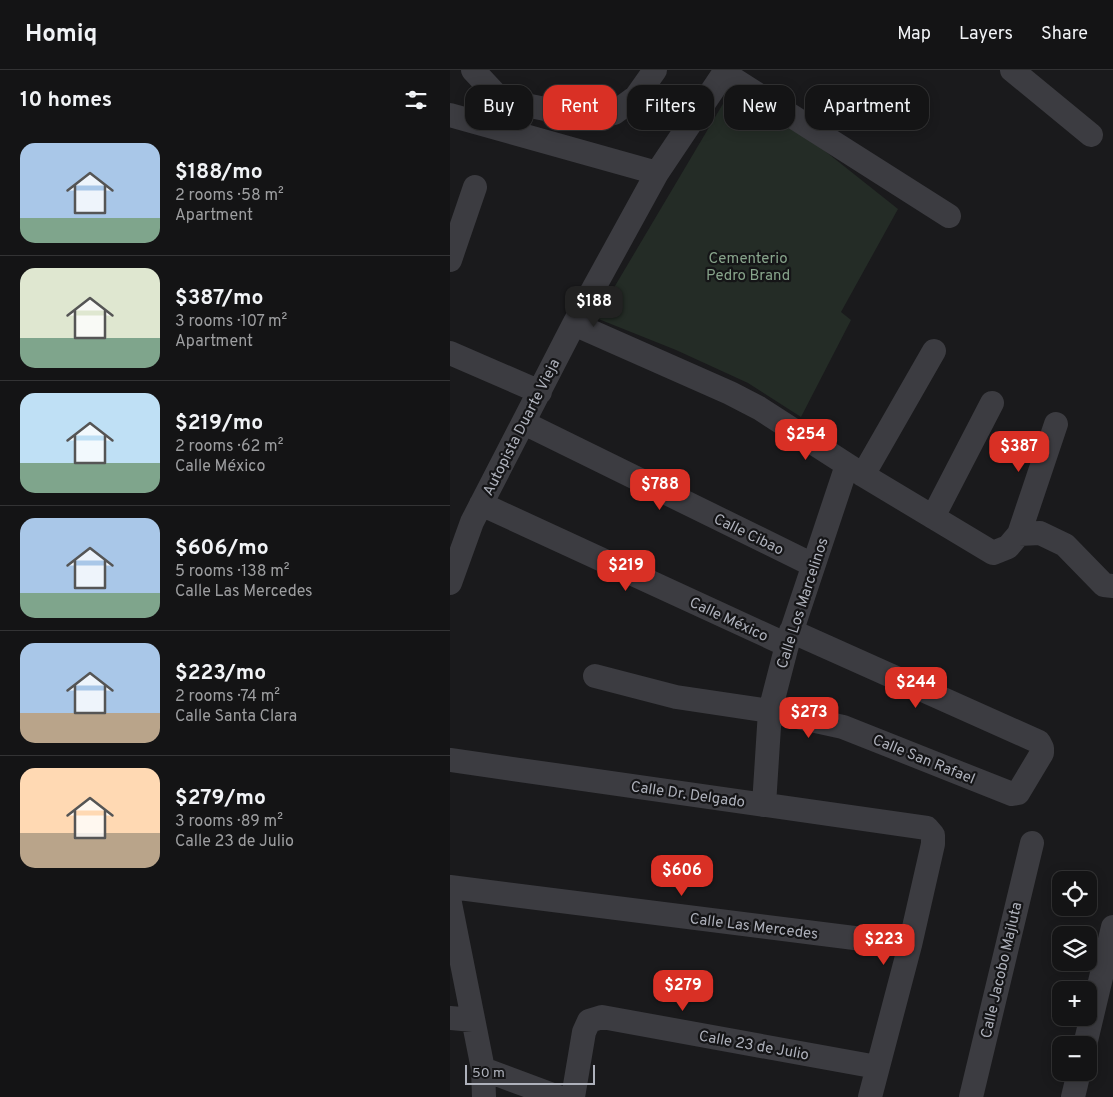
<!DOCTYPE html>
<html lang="en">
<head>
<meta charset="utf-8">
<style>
	:root { --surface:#141415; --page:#1d1d1e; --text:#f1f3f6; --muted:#9d9ea0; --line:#333334; --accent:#d93025 }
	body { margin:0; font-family:Overpass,sans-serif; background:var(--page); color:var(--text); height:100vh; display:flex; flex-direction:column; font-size:19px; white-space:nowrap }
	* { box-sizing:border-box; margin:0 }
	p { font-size:16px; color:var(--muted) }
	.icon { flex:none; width:28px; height:28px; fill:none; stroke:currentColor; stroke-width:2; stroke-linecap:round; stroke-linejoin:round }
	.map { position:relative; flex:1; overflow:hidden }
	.drawer { display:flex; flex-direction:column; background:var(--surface); width:450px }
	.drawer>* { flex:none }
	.banner { position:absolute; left:15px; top:15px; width:475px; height:45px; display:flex; gap:10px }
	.tools { position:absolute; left:602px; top:801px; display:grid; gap:10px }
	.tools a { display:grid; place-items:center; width:45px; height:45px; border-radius:10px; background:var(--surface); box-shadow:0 2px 12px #0003,0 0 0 1px var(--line); font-size:25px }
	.scale { position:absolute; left:15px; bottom:12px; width:130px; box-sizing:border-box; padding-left:5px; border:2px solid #aeb1bb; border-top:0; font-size:14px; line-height:18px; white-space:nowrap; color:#aeb1bb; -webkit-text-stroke:4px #151517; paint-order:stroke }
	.price { position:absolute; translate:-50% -42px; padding:0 11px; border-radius:10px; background:var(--accent); color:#fff; font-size:16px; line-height:32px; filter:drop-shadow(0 1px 2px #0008) }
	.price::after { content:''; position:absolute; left:50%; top:30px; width:15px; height:11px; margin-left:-8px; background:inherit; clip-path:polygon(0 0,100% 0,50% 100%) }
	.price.current { background:#222; color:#fff }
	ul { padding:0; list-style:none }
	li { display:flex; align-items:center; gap:15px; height:125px; padding:0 20px }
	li+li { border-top:1px solid var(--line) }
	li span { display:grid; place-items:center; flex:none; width:140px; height:100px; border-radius:15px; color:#555 }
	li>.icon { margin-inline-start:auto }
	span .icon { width:60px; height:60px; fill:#fffc; stroke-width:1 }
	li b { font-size:21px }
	h2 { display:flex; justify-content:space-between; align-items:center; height:60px; padding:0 20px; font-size:21px }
	.pill { padding:0 18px; border-radius:15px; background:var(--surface); box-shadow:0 2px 12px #0003,0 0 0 1px var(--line); font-size:18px; line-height:45px }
	.pill.current { background:var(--accent); color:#fff }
	header { display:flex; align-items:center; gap:30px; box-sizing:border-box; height:70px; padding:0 25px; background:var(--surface); border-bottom:1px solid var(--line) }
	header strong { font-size:24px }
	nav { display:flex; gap:28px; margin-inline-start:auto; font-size:18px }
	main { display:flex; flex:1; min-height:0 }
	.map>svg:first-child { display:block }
</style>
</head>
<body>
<header>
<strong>Homiq</strong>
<nav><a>Map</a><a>Layers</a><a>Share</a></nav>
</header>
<main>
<section class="drawer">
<h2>10 homes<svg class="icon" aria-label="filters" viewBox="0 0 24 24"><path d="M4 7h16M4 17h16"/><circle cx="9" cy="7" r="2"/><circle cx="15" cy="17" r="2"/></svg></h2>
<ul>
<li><span style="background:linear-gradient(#a9c7e8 75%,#7fa58c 0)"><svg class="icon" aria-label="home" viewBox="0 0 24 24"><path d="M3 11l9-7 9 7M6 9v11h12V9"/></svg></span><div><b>$188/mo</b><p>2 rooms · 58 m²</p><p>Apartment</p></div></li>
<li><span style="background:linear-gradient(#dfe7d0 70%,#7fa58c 0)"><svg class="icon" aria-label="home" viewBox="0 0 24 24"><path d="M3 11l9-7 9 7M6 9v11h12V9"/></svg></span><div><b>$387/mo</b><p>3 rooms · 107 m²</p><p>Apartment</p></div></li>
<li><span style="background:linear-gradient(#bfe0f5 70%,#7fa58c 0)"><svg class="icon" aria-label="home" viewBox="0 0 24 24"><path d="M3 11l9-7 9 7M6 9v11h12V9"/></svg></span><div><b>$219/mo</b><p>2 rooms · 62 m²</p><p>Calle México</p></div></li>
<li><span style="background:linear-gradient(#a9c7e8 75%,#7fa58c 0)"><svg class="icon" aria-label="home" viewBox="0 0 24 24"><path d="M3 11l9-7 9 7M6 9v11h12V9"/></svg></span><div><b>$606/mo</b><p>5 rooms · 138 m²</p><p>Calle Las Mercedes</p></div></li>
<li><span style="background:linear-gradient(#a9c7e8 70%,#b9a48a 0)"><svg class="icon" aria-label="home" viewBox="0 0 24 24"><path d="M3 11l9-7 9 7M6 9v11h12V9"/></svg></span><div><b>$223/mo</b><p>2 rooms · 74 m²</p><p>Calle Santa Clara</p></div></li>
<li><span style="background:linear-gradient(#ffd9b3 65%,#b9a48a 0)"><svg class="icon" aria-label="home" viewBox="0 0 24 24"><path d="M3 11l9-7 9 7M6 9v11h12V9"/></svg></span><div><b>$279/mo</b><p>3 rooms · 89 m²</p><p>Calle 23 de Julio</p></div></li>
</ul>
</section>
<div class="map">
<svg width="663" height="1027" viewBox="0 0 663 1027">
	<rect width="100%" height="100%" fill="#1a1a1c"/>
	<path fill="#242c26" d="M280 22 356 66 448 139 391 242 401 250 351 347 298 313 226 280 146 248Z"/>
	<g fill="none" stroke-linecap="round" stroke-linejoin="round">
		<path stroke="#3c3c41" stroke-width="24" d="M23 0 51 30 140 48 164 43 186 27 205 0
			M562 0 641 65
			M274 3 499 146
			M0 45 207 103
			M0 190 25 117
			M124 254 280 323 309 338 413 405 543 483 558 477 569 464 606 354
			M0 283 90 322
			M74 353 363 495
			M413 405 484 281
			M31 434 337 575
			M483 447 542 333
			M569 464 590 463 615 475 654 515 663 516
			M0 513 22 452 124 254 207 103 276 0
			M145 606 226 627 320 641 393 657 562 724 568 723 592 683V678L589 672 341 561
			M0 690 477 758 483 765V774L460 875 420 1027
			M314 735 320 641 337 575 397 395
			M0 817 460 875
			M0 833 33 999 34 1027
			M0 948 23 950
			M635 975 663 857
			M33 999 108 1027
			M123 1027 134 962 139 951 152 947 427 997
			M521 1027 582 773
			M623 1027 629 1002"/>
	</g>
	<g text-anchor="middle" stroke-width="4.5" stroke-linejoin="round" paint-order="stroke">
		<g font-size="15" fill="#87a48b" stroke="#151517">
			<text x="298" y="193">Cementerio<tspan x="298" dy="17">Pedro Brand</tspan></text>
		</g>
		<g font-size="15" fill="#aeb1bb" stroke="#151517">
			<text transform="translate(71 357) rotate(-63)" y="5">Autopista Duarte Vieja</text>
			<text transform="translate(299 464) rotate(26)" y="5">Calle Cibao</text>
			<text transform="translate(352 533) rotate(-72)" y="5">Calle Los Marcelinos</text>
			<text transform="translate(279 549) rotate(25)" y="5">Calle México</text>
			<text transform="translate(474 689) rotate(22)" y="5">Calle San Rafael</text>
			<text transform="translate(238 724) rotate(8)" y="5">Calle Dr. Delgado</text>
			<text transform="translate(304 856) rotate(7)" y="5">Calle Las Mercedes</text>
			<text transform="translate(551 900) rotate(-77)" y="5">Calle Jacobo Majluta</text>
			<text transform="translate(304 975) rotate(10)" y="5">Calle 23 de Julio</text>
		</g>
	</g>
</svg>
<div class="tools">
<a><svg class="icon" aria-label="locate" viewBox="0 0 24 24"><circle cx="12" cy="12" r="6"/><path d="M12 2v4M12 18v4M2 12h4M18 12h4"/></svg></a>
<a><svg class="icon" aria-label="layers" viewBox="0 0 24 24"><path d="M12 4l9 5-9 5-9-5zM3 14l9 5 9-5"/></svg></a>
<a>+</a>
<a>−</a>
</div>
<div class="scale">50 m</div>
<b class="price current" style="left:144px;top:258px">$188</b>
<b class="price" style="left:356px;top:391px">$254</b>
<b class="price" style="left:569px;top:403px">$387</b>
<b class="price" style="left:210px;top:441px">$788</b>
<b class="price" style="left:176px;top:522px">$219</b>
<b class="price" style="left:466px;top:639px">$244</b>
<b class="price" style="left:359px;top:669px">$273</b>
<b class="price" style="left:232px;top:827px">$606</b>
<b class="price" style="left:434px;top:896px">$223</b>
<b class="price" style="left:233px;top:942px">$279</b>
<div class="banner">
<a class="pill">Buy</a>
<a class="pill current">Rent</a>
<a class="pill">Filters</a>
<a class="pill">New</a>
<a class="pill">Apartment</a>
</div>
</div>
</main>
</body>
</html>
